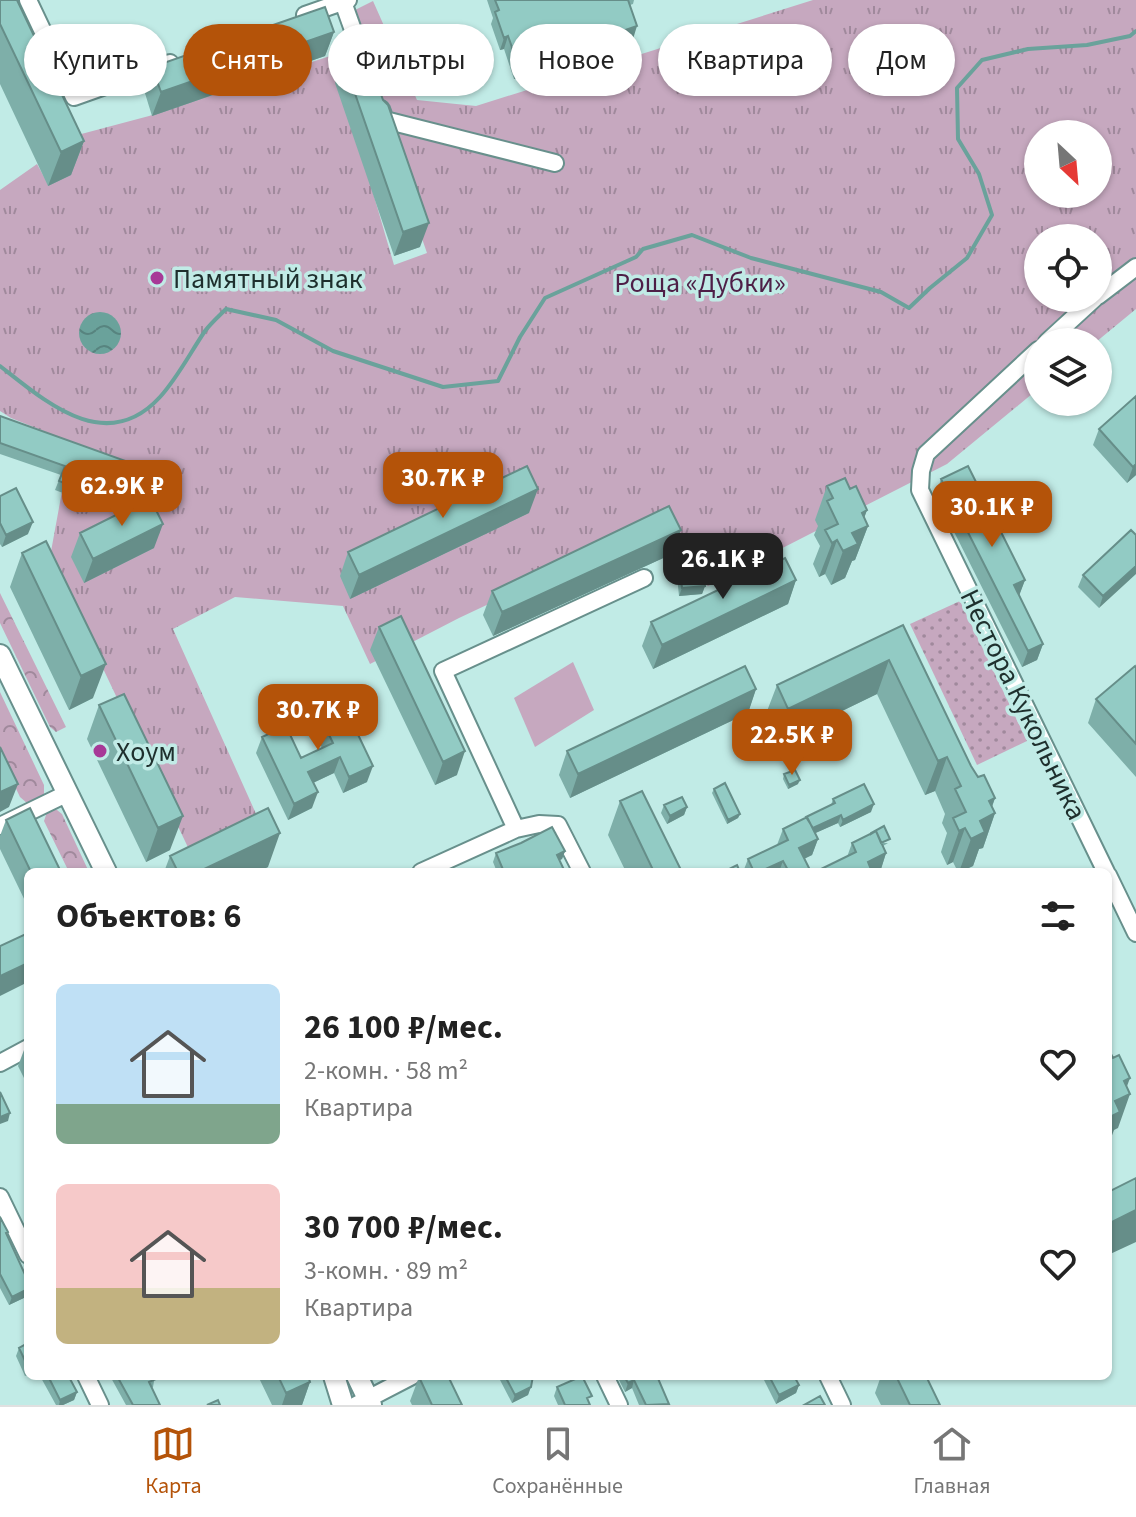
<!DOCTYPE html>
<html lang="ru">
<head>
<meta charset="utf-8">
<style>
	:root { --surface:#fff; --page:#f2f2f2; --text:#222; --muted:#767676; --line:#e0e0e0; --accent:#b45309 }
	body { margin:0; font-family:"Source Sans 3",sans-serif; background:var(--page); color:var(--text); height:100vh; display:flex; flex-direction:column; font-size:30px; white-space:nowrap }
	* { box-sizing:border-box; margin:0 }
	p { font-size:26px; color:var(--muted) }
	.icon { flex:none; width:44px; height:44px; fill:none; stroke:currentColor; stroke-width:2; stroke-linecap:round; stroke-linejoin:round }
	.map { position:relative; flex:1; overflow:hidden }
	.side { position:absolute; left:24px; top:868px; width:1088px; height:512px; display:flex; flex-direction:column; background:var(--surface); border-radius:12px; box-shadow:0 2px 6px #0004 }
	.side>* { flex:none }
	.hud { position:absolute; left:24px; top:24px; width:1088px; height:72px; display:flex; gap:16px }
	.needle { width:52px; rotate:154deg }
	.tools { position:absolute; left:1024px; top:120px; display:grid; gap:16px }
	.tools a { display:grid; place-items:center; width:88px; height:88px; border-radius:50%; background:var(--surface); box-shadow:0 2px 6px #0004; font-size:40px }
	.price { position:absolute; translate:-50% -68px; padding:0 18px; border-radius:16px; background:var(--accent); color:#fff; font-size:26px; line-height:52px; filter:drop-shadow(0 2px 4px #0008) }
	.price::after { content:''; position:absolute; left:50%; top:48px; width:24px; height:18px; margin-left:-12px; background:inherit; clip-path:polygon(0 0,100% 0,50% 100%) }
	.price.on { background:#222; color:#fff }
	ul { padding:0; list-style:none }
	li { display:flex; align-items:center; gap:24px; height:200px; padding:0 32px }
	li span { display:grid; place-items:center; flex:none; width:224px; height:160px; border-radius:12px; color:#555 }
	li>.icon { margin-inline-start:auto }
	span .icon { width:96px; height:96px; fill:#fffc; stroke-width:1 }
	li b { font-size:34px }
	h2 { display:flex; justify-content:space-between; align-items:center; height:96px; padding:0 32px; font-size:34px }
	.pill { padding:0 28px; border-radius:36px; background:var(--surface); box-shadow:0 2px 6px #0004; font-size:28px; line-height:72px }
	.pill.on { background:var(--accent); color:#fff }
	.menu { display:flex; justify-content:space-around; align-items:center; height:112px; border-top:2px solid var(--line); background:var(--surface); font-size:22px; color:var(--muted) }
	.menu a { display:grid; justify-items:center; gap:4px }
	.menu .on { color:var(--accent) }
	.map>svg:first-child { display:block }
</style>
</head>
<body>
<div class="map">
<svg width="1136" height="1405" viewBox="0 0 1136 1405">
	<defs>
		<pattern id="grass-dots" width="8" height="8" patternUnits="userSpaceOnUse" patternTransform="scale(2)"><rect width="8" height="8" fill="#c6a8bf"/><path d="M2 2h.1M6 6h.1" fill="none" stroke="#a0899c" stroke-width="1.8" stroke-linecap="round"/></pattern>
		<pattern id="forest-crowns" width="20" height="18" patternUnits="userSpaceOnUse" patternTransform="scale(2)"><rect width="20" height="18" fill="#c6a8bf"/><path d="M2 6a3 3 0 1 1 6 0M12 15a3 3 0 1 1 6 0" fill="none" stroke="#a0899c"/></pattern>
		<pattern id="park-tufts" width="24" height="20" patternUnits="userSpaceOnUse" patternTransform="scale(2)"><rect width="24" height="20" fill="#c6a8bf"/><path d="M3 7l-1-3M5 7V3M7 7l1-3M15 17l-1-3M17 17v-4M19 17l1-3" fill="none" stroke="#a0899c"/></pattern>
		<pattern id="water-waves" width="16" height="10" patternUnits="userSpaceOnUse" patternTransform="scale(2)"><rect width="16" height="10" fill="#6aa29b"/><path d="M0 5q4-4 8 0t8 0" fill="none" stroke="#57847f"/></pattern>
	</defs>
	<rect width="100%" height="100%" fill="#c1ebe6"/>
	<path fill="url(#grass-dots)" d="M960 601 1027 741 977 765 910 624Z"/>
	<path fill="url(#forest-crowns)" d="M0 593 66 727 56 732 50 727 0 623Z
		M0 692 44 785V796L28 804 20 797 0 755Z
		M52 810H57L62 814 89 872H69L44 821 47 812Z"/>
	<path fill="url(#park-tufts)" fill-rule="evenodd" d="M813 0H1136V309L1096 342H1038V389L947 464 708 586 675 561 659 524 459 618 370 664 343 606 235 597 173 629 262 827 194 860 50 557 71 442 11 418 0 411V190L37 164 49 186 55 141 149 116 333 55 394 265 427 253 363 69 339 18 373 1 417 100 476 106ZM1038 134H1098V194H1038ZM1038 238H1098V298H1038Z"/>
	<path fill="#c6a8bf" d="M573 662 594 710 535 747 514 698Z"/>
	<path fill="url(#water-waves)" d="M79 333a21 21 0 1 1 42 0a21 21 0 1 1-42 0Z"/>
	<g fill="none" stroke-linecap="round" stroke-linejoin="round">
		<path stroke="#6aa29b" stroke-width="4" d="M0 366C46 402 106 456 160 397 178 377 190 353 205 331 211 323 219 316 226 309L276 320 333 351 443 387 498 381 520 337 545 298 636 257 643 249 692 235 751 258 881 292 909 308 930 288 967 258 992 215 979 174 958 139 957 88 982 60 1028 49 1087 45 1130 36 1136 31"/>
		<g stroke="#68908c" stroke-width="20">
			<path id="minor" d="M28 0 74 97 170 63
				M343 2 368 72
				M305 15 348 0
				M381 109 385 120 555 163
				M1098 296 1136 267
				M1047 342 1095 298
				M1038 350 926 454 921 471 920 490 1106 872
				M0 826 68 793
				M516 829 443 671 644 578
				M421 872 516 829 539 824 558 825 582 872
				M1108 875 1136 933
				M0 1063 28 1048
				M0 1197 28 1255
				M86 1376 100 1405
				M605 1376 619 1405
				M828 1376 842 1405
				M356 1405 412 1376"/>
		</g>
		<g stroke="#68908c" stroke-width="24">
			<path id="major" d="M0 655 106 872
				M334 1376 343 1405
				M357 1376 371 1405"/>
		</g>
		<use href="#minor" stroke="#fff" stroke-width="16"/>
		<use href="#major" stroke="#fff" stroke-width="20"/>
	</g>
	<path fill="#7eafa9" d="M0 0 84 141 71 175 48 186 0 84Z
		M487 0H634L633 4 630 5 633 39 514 79 504 49 500 50 491 24 493 18Z
		M334 32 325 56 152 116 144 90 152 67Z
		M343 59 420 247 394 256 335 83Z
		M409 60 434 70 431 78 410 84 406 68Z
		M1136 396V475L1127 483 1093 445 1099 429Z
		M0 416 134 464 122 496 110 492 89 503 55 490 61 475 0 454Z
		M941 479 1025 580 1019 595 1043 644 1037 660 1022 667 936 496Z
		M827 486 850 489 867 510 864 518 868 526 855 560 852 561 845 578 831 585 825 574 819 577 813 564 820 546 814 535 818 526 815 520Z
		M0 496 28 534 2 547 0 544Z
		M529 513 350 599 340 576 348 552Z
		M1131 530 1099 608 1078 587 1083 575Z
		M80 533 154 548 84 583 71 557Z
		M22 553 93 698 69 710 10 587Z
		M672 554 493 636 483 615 492 591Z
		M680 568 705 586 702 594 679 596 677 576Z
		M796 580 788 604 653 669 642 646 651 622Z
		M903 625 971 766 978 777 995 798 992 807 995 813 983 848 979 849 973 866 961 872H958L953 862 947 865 941 852 947 833 942 823 945 814 935 791 925 795 877 694 776 743 764 719 777 685Z
		M379 627 457 775 435 785 370 650Z
		M1136 668V777L1088 723 1096 699Z
		M756 689 748 713 570 798 559 775 567 751Z
		M99 705 170 850 146 862 87 739Z
		M317 710 367 782 343 793 334 773 313 783 312 808 288 820 256 753 262 737 301 758 322 748 311 727Z
		M784 774 798 784 788 789 783 779Z
		M714 789 740 814 738 818 727 824 712 793Z
		M833 799 871 812 840 827 838 823 815 833 818 839 812 855 804 859 811 872H743L748 859 777 845 783 829 831 805Z
		M620 801 682 872H626L608 835Z
		M664 805 687 807 684 815 667 824 661 813Z
		M6 820 61 872H28V907L0 849V836Z
		M852 843H888L883 846 886 853 881 869 875 872H815L847 857Z
		M565 851 562 859 559 860 565 872H497L493 862 496 853Z
		M170 856 268 867 257 872H164Z
		M27 1042H28V1086L18 1066Z
		M28 1184V1201L24 1193Z
		M0 1217 8 1232 7 1236 28 1296 9 1305 0 1288Z
		M28 1343V1375L25 1376 16 1356 19 1348Z
		M40 1376H65L77 1392 74 1400 63 1405H56Z
		M110 1376H155L153 1387 152 1388 160 1405H126Z
		M258 1376H308L310 1382 302 1405H272Z
		M502 1376H533L528 1395 512 1403 500 1380Z
		M617 1376H657L669 1405H639L632 1388 625 1392Z
		M762 1376H794L799 1385 796 1393 776 1404Z
		M881 1376H926L940 1405H881L875 1393Z
		M419 1377 462 1405H412L410 1401Z
		M557 1387 589 1403 590 1405H558L554 1396Z"/>
	<path fill="#668e89" d="M637 26 633 39 514 79 519 67Z
		M334 32 325 56 152 116 161 92Z
		M508 36 504 49 500 50 504 38Z
		M434 70 431 78 410 84 413 76Z
		M84 141 71 175 48 186 61 152Z
		M429 223 420 247 394 256 403 232Z
		M1136 464V475L1127 483 1133 467Z
		M113 482 110 492 89 503 92 494Z
		M538 489 529 513 350 599 359 575Z
		M867 510 860 529 868 526 855 560 852 561 845 578 831 585 843 551 862 513Z
		M33 522 28 534 2 547 6 535Z
		M163 524 154 548 84 583 93 559Z
		M681 530 672 554 493 636 502 612Z
		M837 540 825 574 819 577 832 543Z
		M1136 566V574L1099 608 1103 596Z
		M796 580 788 604 653 669 662 645Z
		M1025 580 1019 596 1014 585Z
		M705 586 702 594 679 596 682 588Z
		M1043 644 1037 660 1022 667 1028 651Z
		M889 660 877 694 776 743 788 709Z
		M106 664 93 698 69 710 81 676Z
		M756 689 748 713 570 798 578 774Z
		M465 751 457 775 435 785 443 762Z
		M340 757 334 773 302 788 308 772Z
		M947 757 935 791 925 795 938 761Z
		M373 766 367 782 343 793 349 777Z
		M800 780 798 784 788 789 789 785Z
		M18 784 9 807 0 812V792Z
		M318 792 312 808 288 820 294 804Z
		M995 798 988 817 995 813 983 848 979 849 973 866 959 872 971 839 989 801Z
		M874 804 871 812 840 827 843 820Z
		M687 807 684 815 667 824 670 816Z
		M740 814 738 818 727 824 728 820Z
		M841 815 838 823 809 836 812 829Z
		M183 816 170 850 146 862 158 828Z
		M965 828 953 862 947 865 959 831Z
		M280 833 268 867 257 872H198Z
		M818 839 812 855 793 864 799 848Z
		M565 851 562 859 554 863 557 855Z
		M886 853 881 869 875 872H864L868 862Z
		M783 861 779 872H759Z
		M28 963V982L0 996V976Z
		M1130 1078 1123 1097 1130 1094 1118 1128 1114 1130 1108 1146V1118L1124 1081Z
		M10 1113 8 1121 0 1124V1117Z
		M1136 1210V1242L1108 1255V1224Z
		M28 1289V1296L9 1305 12 1297Z
		M634 1380 632 1388 625 1392 628 1383Z
		M310 1382 302 1405H282L286 1393Z
		M799 1385 796 1393 776 1404 779 1395Z
		M531 1387 528 1395 512 1403 515 1395Z
		M77 1392 74 1400 63 1405H59L60 1400Z"/>
	<path fill="#92cbc4" stroke="#668e89" stroke-width="2" d="M0 0H17L84 141 61 152 0 24Z
		M495 0H628L637 26 519 67 508 36 504 38 495 12 499 10Z
		M325 7 334 32 161 92 152 67Z
		M366 51 383 100 388 105 429 223 403 232 343 59Z
		M430 54 434 70 413 76 409 60Z
		M1136 396V464L1133 467 1099 429Z
		M0 416 134 464 125 487 113 482 92 494 59 481 65 466 0 443Z
		M527 466 538 489 359 575 348 552Z
		M968 466 1025 580 1014 585 1043 644 1028 651 941 479Z
		M845 478 850 489 856 486 867 510 862 513 868 526 852 533 858 544 843 551 837 540 832 543 825 530 838 524 827 501 833 498 827 486Z
		M16 488 33 522 6 535 0 523V496Z
		M150 498 163 524 93 559 80 533Z
		M669 506 681 530 502 612 492 591Z
		M1131 530 1136 535V566L1103 596 1083 575Z
		M46 541 106 664 81 676 22 553Z
		M785 558 796 580 662 645 651 622Z
		M703 566 705 586 682 588 680 568Z
		M401 616 465 751 443 762 379 627Z
		M903 625 971 766 978 777 984 775 995 798 989 801 995 813 980 821 985 832 971 839 965 828 959 831 953 818 966 812 955 789 961 786 947 757 938 761 889 660 788 709 777 685Z
		M745 666 756 689 578 774 567 751Z
		M1135 666 1136 668V744L1096 699Z
		M124 694 183 816 158 828 99 705Z
		M341 699 373 766 349 777 340 757 308 772 318 792 294 804 262 737 286 726 301 758 333 743 317 710Z
		M0 747 18 784 0 792Z
		M795 770 800 780 789 785 784 774Z
		M725 783 740 814 728 820 714 789Z
		M864 784 874 804 843 820 841 815 813 828 806 817 835 803 833 799Z
		M642 791 682 872H654L620 801Z
		M682 797 687 807 670 816 664 805Z
		M30 808 61 872H31L6 820Z
		M268 808 280 833 198 872H178L170 856Z
		M807 817 818 839 799 848 811 872H789L783 861 759 872H754L748 859 788 840 783 829Z
		M884 826 890 839 881 843 876 831 871 834V833Z
		M552 827 565 851 557 855 565 872H504L496 853 521 843Z
		M876 831 886 853 868 862 872 872H815L856 852 852 843Z
		M737 865 740 872H726L725 871Z
		M28 933V963L0 976V946Z
		M1108 1048 1113 1058 1119 1055 1130 1078 1124 1081 1130 1094 1115 1101 1120 1112 1108 1118Z
		M0 1092 10 1113 0 1117Z
		M1136 1178V1210L1108 1224V1192Z
		M0 1217 8 1232 6 1233 28 1281V1289L12 1297 0 1274Z
		M28 1343V1367L19 1348Z
		M48 1376H65L66 1378 69 1377 77 1392 60 1400Z
		M117 1376H155L156 1379 149 1382 160 1405H133Z
		M278 1376H308L310 1382 286 1393Z
		M422 1376H448L462 1405H432L419 1377Z
		M505 1376H533L531 1387 515 1395Z
		M582 1376 592 1396 587 1398 590 1405H565L557 1387Z
		M624 1376H657L669 1404 646 1405 634 1380 628 1383Z
		M769 1376H794L799 1385 779 1395Z
		M896 1376H926L940 1405H910Z
		M820 1396 825 1405H804Z
		M218 1400 220 1405H207Z"/>
	<g fill="#a73997" stroke="#c1ebe6" stroke-width="3">
		<circle cx="157" cy="278" r="8"/>
		<circle cx="100" cy="751" r="8"/>
	</g>
	<g text-anchor="middle" stroke-width="7" stroke-linejoin="round" paint-order="stroke">
		<g font-size="28" fill="#1e2f2d" stroke="#c1ebe6" text-anchor="start">
			<text x="173" y="288">Памятный знак</text>
			<text x="116" y="761">Хоум</text>
		</g>
		<g font-size="28" fill="#4e1f47" stroke="#c1ebe6">
			<text x="700" y="292">Роща «Дубки»</text>
		</g>
		<g font-size="28" fill="#1e2f2d" stroke="#c1ebe6">
			<text transform="translate(1024 704) rotate(64)" y="10">Нестора Кукольника</text>
		</g>
	</g>
</svg>
<div class="tools">
<a><svg class="needle" viewBox="-14 -14 28 28"><path d="M0-13l5 13h-10z" fill="#e53935"/><path d="M0 13l5-13h-10z" fill="#767676"/></svg></a>
<a><svg class="icon" aria-label="locate" viewBox="0 0 24 24"><circle cx="12" cy="12" r="6"/><path d="M12 2v4M12 18v4M2 12h4M18 12h4"/></svg></a>
<a><svg class="icon" aria-label="layers" viewBox="0 0 24 24"><path d="M12 4l9 5-9 5-9-5zM3 14l9 5 9-5"/></svg></a>
</div>
<b class="price" style="left:443px;top:520px">30.7K ₽</b>
<b class="price" style="left:122px;top:528px">62.9K ₽</b>
<b class="price" style="left:992px;top:549px">30.1K ₽</b>
<b class="price on" style="left:723px;top:601px">26.1K ₽</b>
<b class="price" style="left:318px;top:752px">30.7K ₽</b>
<b class="price" style="left:792px;top:777px">22.5K ₽</b>
<div class="hud">
<a class="pill">Купить</a>
<a class="pill on">Снять</a>
<a class="pill">Фильтры</a>
<a class="pill">Новое</a>
<a class="pill">Квартира</a>
<a class="pill">Дом</a>
</div>
<section class="side">
<h2>Объектов: 6<svg class="icon" aria-label="filters" viewBox="0 0 24 24"><path d="M4 7h16M4 17h16"/><circle cx="9" cy="7" r="2"/><circle cx="15" cy="17" r="2"/></svg></h2>
<ul>
<li><span style="background:linear-gradient(#bfe0f5 75%,#7fa58c 0)"><svg class="icon" aria-label="home" viewBox="0 0 24 24"><path d="M3 11l9-7 9 7M6 9v11h12V9"/></svg></span><div><b>26 100 ₽/мес.</b><p>2-комн. · 58 m²</p><p>Квартира</p></div><svg class="icon" aria-label="heart" viewBox="0 0 24 24"><path d="M12 20l-8-8c-3-5 5-10 8-4 3-6 11-1 8 4z"/></svg></li>
<li><span style="background:linear-gradient(#f6c9c9 65%,#c2b280 0)"><svg class="icon" aria-label="home" viewBox="0 0 24 24"><path d="M3 11l9-7 9 7M6 9v11h12V9"/></svg></span><div><b>30 700 ₽/мес.</b><p>3-комн. · 89 m²</p><p>Квартира</p></div><svg class="icon" aria-label="heart" viewBox="0 0 24 24"><path d="M12 20l-8-8c-3-5 5-10 8-4 3-6 11-1 8 4z"/></svg></li>
</ul>
</section>
</div>
<nav class="menu">
<a class="on"><svg class="icon" aria-label="map" viewBox="0 0 24 24"><path d="M3 6l6-2 6 2 6-2v14l-6 2-6-2-6 2zM9 4v14M15 6v14"/></svg>Карта</a>
<a><svg class="icon" aria-label="saved" viewBox="0 0 24 24"><path d="M7 4h10v16l-5-4-5 4z"/></svg>Сохранённые</a>
<a><svg class="icon" aria-label="home" viewBox="0 0 24 24"><path d="M3 11l9-7 9 7M6 9v11h12V9"/></svg>Главная</a>
</nav>
</body>
</html>
